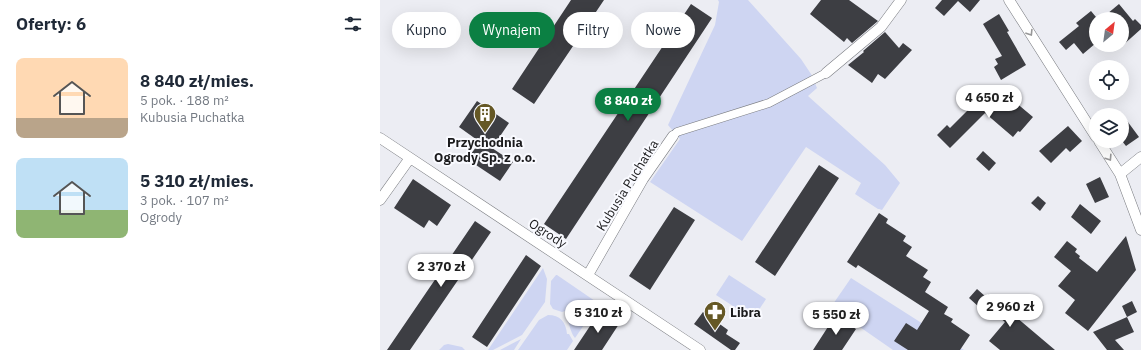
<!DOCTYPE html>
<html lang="pl">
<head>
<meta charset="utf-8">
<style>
	:root { --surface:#fff; --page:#f6f6f7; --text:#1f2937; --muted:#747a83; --accent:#0b8043 }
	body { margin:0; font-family:"IBM Plex Sans",sans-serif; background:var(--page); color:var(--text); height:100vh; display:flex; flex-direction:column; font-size:15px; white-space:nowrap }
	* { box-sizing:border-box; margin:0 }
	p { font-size:13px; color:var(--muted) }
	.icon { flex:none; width:22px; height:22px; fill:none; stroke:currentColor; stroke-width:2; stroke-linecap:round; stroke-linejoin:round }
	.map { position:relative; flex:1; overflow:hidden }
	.sheet { display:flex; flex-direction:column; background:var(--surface); width:380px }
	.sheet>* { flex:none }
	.banner { position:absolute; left:12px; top:12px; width:380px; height:36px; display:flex; gap:8px }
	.needle { width:26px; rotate:29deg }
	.fabs { position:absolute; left:709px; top:12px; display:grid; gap:8px }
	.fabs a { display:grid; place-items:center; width:40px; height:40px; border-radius:50%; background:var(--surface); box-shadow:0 4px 16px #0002; font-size:20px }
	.price { position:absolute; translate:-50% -34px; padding:0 9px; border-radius:14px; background:#fff; color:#222; font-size:13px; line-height:26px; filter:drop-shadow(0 1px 2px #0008) }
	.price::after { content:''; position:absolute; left:50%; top:24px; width:12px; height:9px; margin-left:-6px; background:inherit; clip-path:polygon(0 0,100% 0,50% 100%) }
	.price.current { background:var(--accent); color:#fff }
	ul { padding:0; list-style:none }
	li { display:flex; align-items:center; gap:12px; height:100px; padding:0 16px }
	li span { display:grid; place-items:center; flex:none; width:112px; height:80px; border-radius:8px; color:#555 }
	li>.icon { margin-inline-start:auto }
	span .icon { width:48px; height:48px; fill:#fffc; stroke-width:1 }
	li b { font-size:17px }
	h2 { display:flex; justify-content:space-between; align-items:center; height:48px; padding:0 16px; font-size:17px }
	.chip { padding:0 14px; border-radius:18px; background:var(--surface); box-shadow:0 4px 16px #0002; font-size:14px; line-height:36px }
	.chip.current { background:var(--accent); color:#fff }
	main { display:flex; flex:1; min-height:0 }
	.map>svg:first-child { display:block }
</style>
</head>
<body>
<main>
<section class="sheet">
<h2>Oferty: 6<svg class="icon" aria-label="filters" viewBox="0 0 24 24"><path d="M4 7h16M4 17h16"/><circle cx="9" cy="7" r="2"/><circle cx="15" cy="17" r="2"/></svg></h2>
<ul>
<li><span style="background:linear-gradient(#ffd9b3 75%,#b9a48a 0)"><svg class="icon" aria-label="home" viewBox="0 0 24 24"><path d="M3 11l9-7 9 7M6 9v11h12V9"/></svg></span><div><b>8 840 zł/mies.</b><p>5 pok. · 188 m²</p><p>Kubusia Puchatka</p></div></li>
<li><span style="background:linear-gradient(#bfe0f5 65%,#8fb573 0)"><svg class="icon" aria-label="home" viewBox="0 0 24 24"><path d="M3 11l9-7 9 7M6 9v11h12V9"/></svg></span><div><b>5 310 zł/mies.</b><p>3 pok. · 107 m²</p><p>Ogrody</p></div></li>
</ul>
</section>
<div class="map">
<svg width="761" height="350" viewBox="0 0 761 350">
	<rect width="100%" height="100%" fill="#ecedf3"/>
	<path fill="#ced5f2" d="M338 0H368L421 59 431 74 437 88 428 96 505 165 520 183 502 210 499 209H498L475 194 481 183 426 147 362 241 270 182 300 139 288 125 335 25 339 2Z
		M163 268 167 279 165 302 142 335 113 350H108Z
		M176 275H177L215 301 182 312 173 309 170 304 171 281Z
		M349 275 386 299 373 319 336 295Z
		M471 278 584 350H513L451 307Z
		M214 306H217L195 338C190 332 190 324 186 317L187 314Z
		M168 315C180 315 186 322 187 334H189L193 341 187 350H138L159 320Z
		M141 339 134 350H120Z
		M68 344 82 347 85 350H59L64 345Z"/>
	<path fill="#3d3e43" d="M191 0H224L154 104 132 89Z
		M441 0H469L498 21 472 43 467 38 464 42 430 14Z
		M562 0H600L590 12 578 1 564 16 555 8Z
		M311 4 332 18 186 239 164 224Z
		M739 4 753 21 755 19 761 25V29L742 46V19H721Z
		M711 11 716 17V43L703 54 694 43 686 50 679 42 699 26 696 23Z
		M619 14 629 31 627 32 646 65 621 80 614 67 618 64 615 59 622 56 603 24Z
		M505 32 519 48 523 43 532 50 505 79 498 74 492 83 468 65 484 52 483 51Z
		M623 92 653 117 640 132 638 131 633 137 605 113 570 148 557 135 567 125 570 128 600 98 609 107Z
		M97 101 129 123 112 148 133 162 120 181 87 159 100 142 79 127Z
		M742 114 759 137 746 146 742 141Z
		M688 126 702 141 690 152 686 148 671 163 659 151Z
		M603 151 616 163 609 171 596 159Z
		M439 165 459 178 395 276 375 262Z
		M720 177 729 197 715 203 706 184Z
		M33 179 71 205 57 226 49 220 44 228 14 208Z
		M658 196 666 203 660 211 651 203Z
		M700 204 721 221 711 234 691 217Z
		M294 207 315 220 270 290 249 276Z
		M499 213 508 219 506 223 526 236 523 241 532 247 526 256 548 270 543 277 551 282 545 292 568 307 564 314 573 319 571 322 590 335 580 350H528L514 341 526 323 537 330 549 311 478 265 476 268 467 262Z
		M95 221 111 232 30 350H7Z
		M746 236 756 270 708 331 685 313 695 300 678 286 691 271 674 257 687 241 697 249 695 252 700 256 699 258 717 272Z
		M146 255 161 266 107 347 92 337Z
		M597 289 606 297 609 294 675 350H620L609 341 625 322 602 303 599 307 589 298Z
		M752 301 757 312 747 317 742 306Z
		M220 311 239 324 222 350H194Z
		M323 312 348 330 346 334 360 343 355 350H351L314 324Z
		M455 316 476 329 462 350H433Z
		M747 317 754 332 735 340 744 350H727L713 332Z"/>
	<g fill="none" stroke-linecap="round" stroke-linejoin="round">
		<g stroke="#7a7c81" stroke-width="9">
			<path id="pedestrian" d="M293 136 297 132 389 103 446 73"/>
		</g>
		<g stroke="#7a7c81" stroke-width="11">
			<path id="minor" d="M629 0 716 137
				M446 73 501 27 521 0
				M0 138 320 350
				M719 141 740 174 761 230
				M740 174 761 157
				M0 200 30 158
				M208 275 263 179 293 136"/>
		</g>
		<use href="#pedestrian" stroke="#fff" stroke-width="8"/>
		<use href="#minor" stroke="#fff" stroke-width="10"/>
	</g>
	<defs><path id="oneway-chevron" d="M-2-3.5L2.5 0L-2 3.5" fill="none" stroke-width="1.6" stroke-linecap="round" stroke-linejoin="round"/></defs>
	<g stroke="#989899">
		<use href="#oneway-chevron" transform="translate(650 33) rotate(58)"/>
		<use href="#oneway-chevron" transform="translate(729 158) rotate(57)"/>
	</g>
	<defs>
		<g id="building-pin" transform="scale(1.15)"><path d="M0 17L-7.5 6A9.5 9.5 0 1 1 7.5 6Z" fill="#655825" stroke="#f9faff"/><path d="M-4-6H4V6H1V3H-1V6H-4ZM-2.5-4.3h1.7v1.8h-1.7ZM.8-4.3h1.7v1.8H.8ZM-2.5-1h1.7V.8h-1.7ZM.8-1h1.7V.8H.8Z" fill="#fff"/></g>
		<g id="pharmacy-pin" transform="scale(1.15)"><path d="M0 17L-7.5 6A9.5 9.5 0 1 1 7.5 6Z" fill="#655825" stroke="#f9faff"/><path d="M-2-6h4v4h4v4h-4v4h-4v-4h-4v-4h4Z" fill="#fff"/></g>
	</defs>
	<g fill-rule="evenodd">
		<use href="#building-pin" x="105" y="114"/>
		<use href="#pharmacy-pin" x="335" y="312"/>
	</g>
	<g text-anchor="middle" stroke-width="4" stroke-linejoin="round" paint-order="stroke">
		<g font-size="13" font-weight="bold" fill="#1b1b1d" stroke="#f9faff">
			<text x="105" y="147">Przychodnia<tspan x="105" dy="15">Ogrody Sp. z o.o.</tspan></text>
			<text x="350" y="317" text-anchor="start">Libra</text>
		</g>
		<g font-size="13" fill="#1b1b1d" stroke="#f9faff">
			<text transform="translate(247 185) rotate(-58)" y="5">Kubusia Puchatka</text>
			<text transform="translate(168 233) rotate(33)" y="5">Ogrody</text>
		</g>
	</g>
</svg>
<div class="fabs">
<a><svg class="needle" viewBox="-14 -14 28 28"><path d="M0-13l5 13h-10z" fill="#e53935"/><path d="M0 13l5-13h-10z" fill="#747a83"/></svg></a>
<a><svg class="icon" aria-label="locate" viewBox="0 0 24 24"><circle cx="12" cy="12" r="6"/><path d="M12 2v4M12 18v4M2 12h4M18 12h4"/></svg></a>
<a><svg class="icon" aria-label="layers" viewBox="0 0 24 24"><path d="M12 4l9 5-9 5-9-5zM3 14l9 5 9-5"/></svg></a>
</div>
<b class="price" style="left:609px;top:119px">4 650 zł</b>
<b class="price current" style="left:248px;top:122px">8 840 zł</b>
<b class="price" style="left:61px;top:288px">2 370 zł</b>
<b class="price" style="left:630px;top:328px">2 960 zł</b>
<b class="price" style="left:218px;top:334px">5 310 zł</b>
<b class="price" style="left:456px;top:336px">5 550 zł</b>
<div class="banner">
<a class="chip">Kupno</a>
<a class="chip current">Wynajem</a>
<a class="chip">Filtry</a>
<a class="chip">Nowe</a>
</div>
</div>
</main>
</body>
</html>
